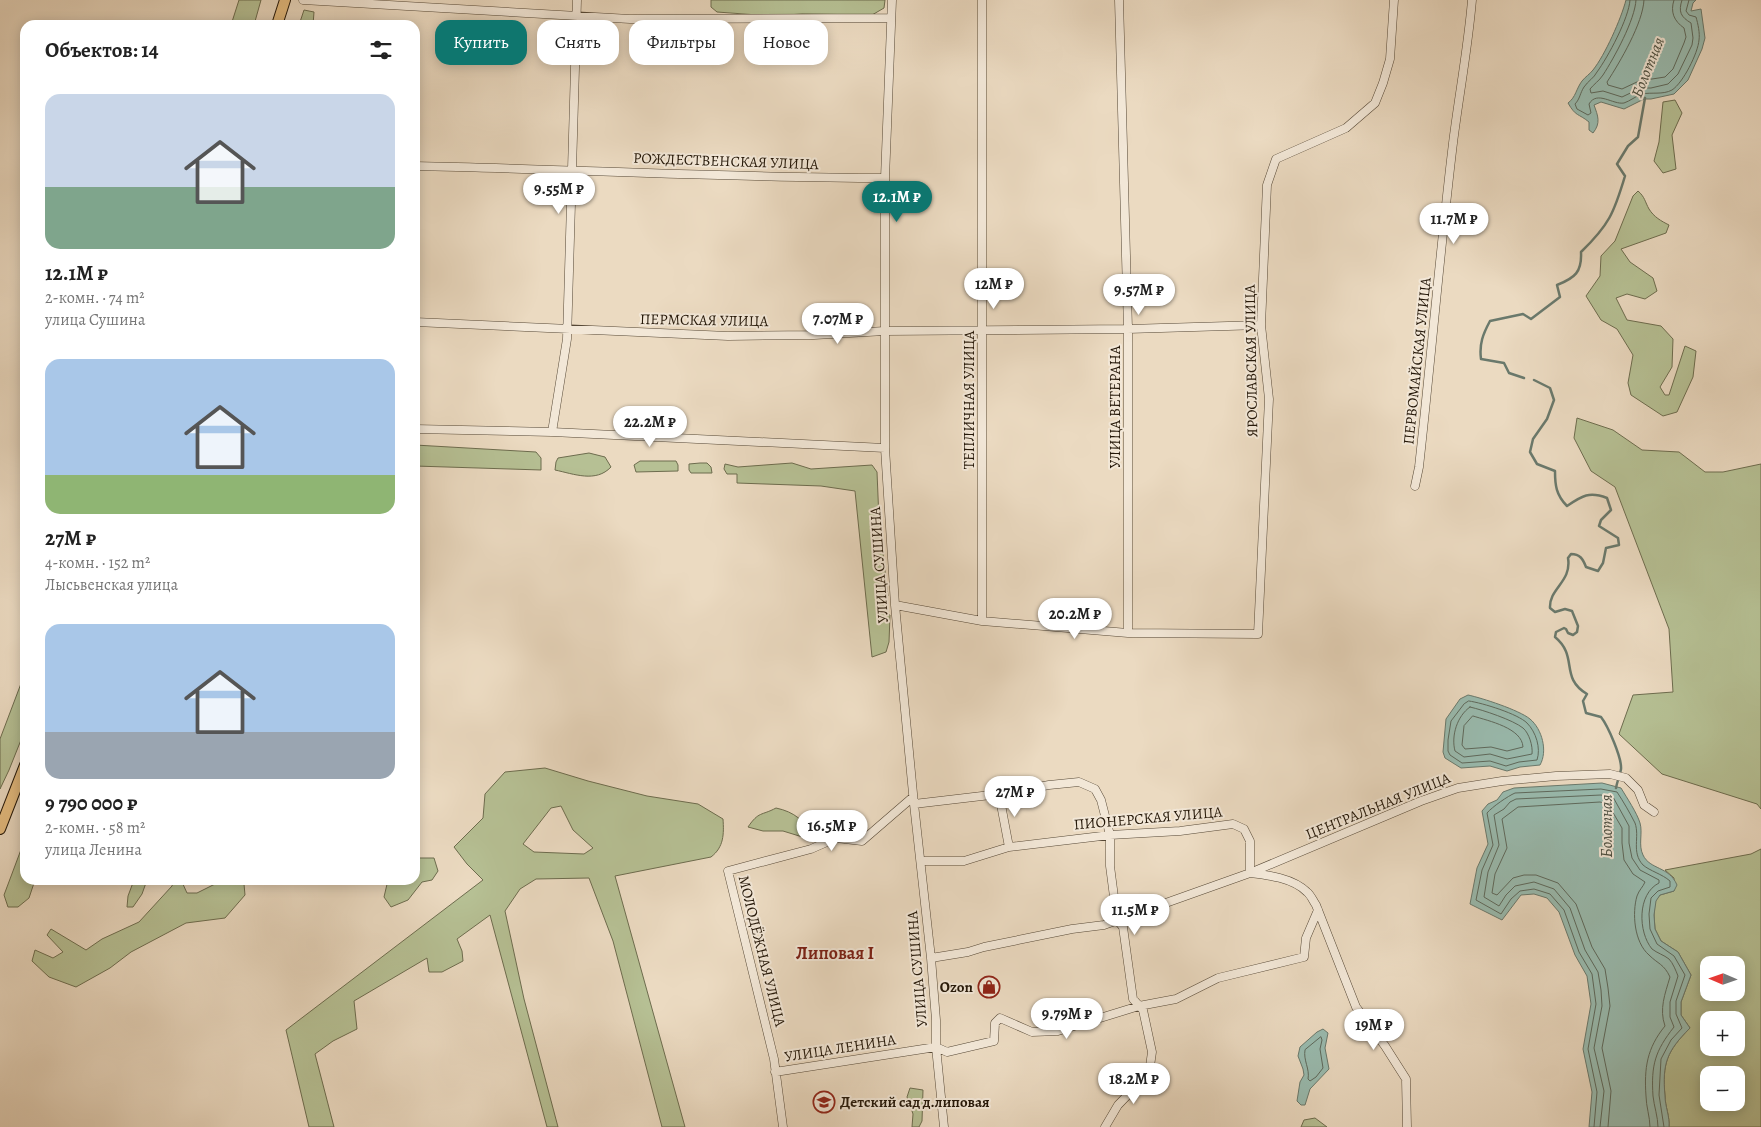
<!DOCTYPE html>
<html lang="ru">
<head>
<meta charset="utf-8">
<style>
	:root { --surface:#fff; --page:#f2f2f2; --text:#222; --muted:#767676; --accent:#0f766e }
	body { margin:0; font-family:Alegreya,serif; background:var(--page); color:var(--text); height:100vh; display:flex; flex-direction:column; font-size:19px; white-space:nowrap }
	* { box-sizing:border-box; margin:0 }
	p { font-size:16px; color:var(--muted) }
	.icon { flex:none; width:28px; height:28px; fill:none; stroke:currentColor; stroke-width:2; stroke-linecap:round; stroke-linejoin:round }
	.map { position:relative; flex:1; overflow:hidden }
	.side { position:absolute; left:20px; top:20px; width:400px; height:865px; display:flex; flex-direction:column; background:var(--surface); border-radius:15px; box-shadow:0 2px 12px #0003 }
	.side>* { flex:none }
	.top-card { position:absolute; left:435px; top:20px; width:475px; height:45px; display:flex; gap:10px }
	.needle { width:32px; rotate:272deg }
	.tools { position:absolute; left:1700px; top:956px; display:grid; gap:10px }
	.tools a { display:grid; place-items:center; width:45px; height:45px; border-radius:10px; background:var(--surface); box-shadow:0 2px 12px #0003; font-size:25px }
	.price { position:absolute; translate:-50% -42px; padding:0 11px; border-radius:18px; background:#fff; color:#222; font-size:16px; line-height:32px; filter:drop-shadow(0 1px 2px #0008) }
	.price::after { content:''; position:absolute; left:50%; top:30px; width:15px; height:11px; margin-left:-8px; background:inherit; clip-path:polygon(0 0,100% 0,50% 100%) }
	.price.active { background:var(--accent); color:#fff }
	ul { padding:0; list-style:none }
	li { display:grid; align-content:center; gap:10px; height:265px; padding:0 25px }
	li span { display:grid; place-items:center; height:155px; border-radius:15px; color:#555 }
	li>.icon { margin-inline-start:auto }
	span .icon { width:90px; height:90px; fill:#fffc; stroke-width:1 }
	li b { font-size:21px }
	h2 { display:flex; justify-content:space-between; align-items:center; height:60px; padding:0 25px; font-size:21px }
	.pill { padding:0 18px; border-radius:15px; background:var(--surface); box-shadow:0 2px 12px #0003; font-size:18px; line-height:45px }
	.pill.active { background:var(--accent); color:#fff }
	.map>svg:first-child { display:block }
</style>
</head>
<body>
<div class="map">
<svg width="1761" height="1127" viewBox="0 0 1761 1127">
	<rect width="100%" height="100%" fill="#ebdac1"/>
	<filter id="stains"><feTurbulence type="fractalNoise" baseFrequency=".004" numOctaves="4"/><feColorMatrix values="0 0 0 0 .2 0 0 0 0 .09 0 0 0 0 .02 0 0 0 .5 -.17"/></filter>
	<radialGradient id="worn" r=".72"><stop offset=".6" stop-color="#630" stop-opacity="0"/><stop offset="1" stop-color="#630" stop-opacity=".3"/></radialGradient>
	<path fill="#b6c094" stroke="#6d6c4e" fill-rule="evenodd" d="M239 0H261L254 25H231Z
		M711 0H885L884 8 872 15 802 14 771 16 717 12 711 7Z
		M304 10 314 12 313 25H299Z
		M1675 100 1682 113 1672 135 1676 169 1663 173 1654 161 1659 142 1663 102Z
		M1638 191C1645 197 1645 202 1649 209 1654 217 1661 221 1669 225L1666 233 1621 249 1630 262 1653 278 1657 291 1645 299 1627 294 1616 298 1627 320 1661 326 1673 339 1672 367 1660 387 1665 395H1669L1685 346 1696 351 1693 377 1677 412 1663 416 1631 395 1628 383 1633 355 1617 329 1601 320 1586 296 1600 276 1601 256 1615 241 1633 196Z
		M1577 418 1613 430 1642 450 1679 452 1705 472H1723L1761 464V809L1757 804 1662 774 1619 734 1633 695 1673 692 1669 629 1615 487 1591 471 1574 438Z
		M415 445 536 452 541 458V470L415 466Z
		M589 453 605 457 611 467C596 483 574 474 555 470L556 462 558 458Z
		M640 461H676L678 465V471L636 472 634 465Z
		M700 463H707L711 467 712 473H691L689 470V464Z
		M792 463 811 469 872 465 877 472 879 520 888 596 882 600 884 610 890 615 889 642 886 652 872 657 855 491 821 486 737 483V474H727L724 469 725 464 738 467Z
		M25 673V730L9 770 0 789V739Z
		M545 768 588 781 647 796 698 804 723 819C724 834 724 847 711 857L615 876 685 1127H662L613 941 589 878 536 879 520 889 505 911 524 999 558 1127H547L490 915 457 939 462 951 463 961 442 972H429L427 958 354 1001 357 1029 333 1041 315 1054 334 1127H309L286 1030 483 880 467 864 454 847 483 818 485 794 505 772ZM561 806 573 830 593 848 584 854 534 852 523 844 551 808Z
		M776 808C795 812 804 821 815 837L809 839 783 831H763L748 827C759 811 761 816 776 808Z
		M25 839V880H35L29 898 18 907H8L4 895Z
		M1761 849V1127H1669C1670 1117 1665 1106 1665 1096 1662 1063 1667 1051 1690 1028L1681 1015V1002L1691 975 1678 952 1661 941 1655 929 1654 915 1655 901 1660 895 1674 891V878L1665 870 1751 854ZM1709 965H1736V992H1709ZM1709 1020H1736V1048H1709ZM1709 1075H1736V1102H1709Z
		M418 858H434L438 871 432 880 422 882 408 900 391 907 384 897 388 880H415V861Z
		M134 880H147L142 894 133 907H127L128 896Z
		M174 880H184L182 882 187 893H197L219 882 244 884 245 895 225 918 186 923 131 952 110 968 76 987 49 977 32 961 35 950 53 958 63 952 47 935 51 929 86 950 102 939 139 922 172 886Z
		M910 1088 923 1090 922 1121 919 1127H912L913 1114 907 1097Z
		M1315 1118 1327 1127H1301L1304 1120Z"/>
	<path fill="#99bbaf" stroke="#6a796c" d="M1626 0H1696L1693 3 1691 11 1701 9 1705 38 1702 49 1688 80 1674 94 1651 99H1644L1624 109 1601 102 1594 105C1598 116 1601 123 1593 133L1589 130V122C1578 113 1576 117 1568 103 1576 97 1576 89 1582 81 1585 77 1590 74 1593 70 1605 55 1621 19 1626 0Z
		M1468 695C1482 698 1519 710 1530 719 1542 729 1548 751 1540 765L1520 767 1507 771 1490 766 1461 768 1445 758 1443 752 1446 719 1460 699Z
		M1602 783 1621 788C1627 798 1637 813 1640 823 1643 833 1638 845 1643 855 1650 870 1669 866 1677 885L1674 891 1660 895 1656 901 1654 915 1655 929 1661 941 1678 952 1691 975 1681 1002V1015L1690 1028C1667 1051 1662 1063 1665 1096 1665 1106 1670 1117 1669 1127H1589L1592 1092 1583 1049 1591 1004 1587 976 1575 955 1559 912 1547 898 1534 894 1521 895 1502 920 1470 904 1477 868 1488 844 1482 811 1488 804 1497 800 1503 792 1514 788Z
		M1323 1029 1328 1033 1325 1048 1329 1069 1310 1089 1305 1105H1301L1297 1101 1300 1082 1304 1075 1303 1069 1298 1056 1300 1047 1317 1032Z"/>
	<g fill="none" stroke-linecap="round" stroke-linejoin="round">
		<path stroke="#5e695c" stroke-width="1" d="M1630 0C1629 18 1608 57 1597 72 1594 78 1588 81 1584 87 1580 93 1580 99 1575 104L1577 109 1588 115 1591 113 1589 104C1597 90 1613 105 1624 103 1630 101 1636 96 1642 94 1651 92 1663 95 1672 90 1683 83 1698 53 1699 40 1700 33 1698 24 1696 17L1689 15 1686 11 1689 0
			M1636 0C1635 20 1614 58 1603 75 1599 81 1594 84 1590 89L1591 93 1603 91 1622 97 1641 88H1651L1668 84 1678 74 1692 45 1693 38 1691 23C1681 17 1678 12 1682 0
			M1644 0C1643 23 1620 62 1607 82L1608 85 1622 89 1639 81 1665 77 1673 69 1684 43 1686 37 1684 28C1674 21 1670 12 1674 0
			M1469 701C1483 703 1518 714 1527 723 1536 732 1541 748 1537 760L1519 762 1506 766 1490 761 1462 763 1450 755 1448 751V740L1451 721 1464 704Z
			M1470 707C1483 710 1513 720 1523 728 1529 733 1533 746 1532 754L1507 759 1490 754 1464 757 1455 751C1451 736 1457 716 1470 707Z
			M1473 716C1489 721 1522 728 1523 747L1507 751 1491 747 1465 749 1462 745 1464 726Z
			M1321 1037 1322 1040 1320 1049 1323 1068 1316 1077 1310 1081 1308 1079C1310 1069 1303 1060 1305 1050Z
			M1594 1127 1597 1092 1588 1049 1596 1004 1592 974 1579 952 1564 910 1550 894 1534 889 1520 891 1511 899 1501 914 1476 900 1482 870 1493 845 1487 813C1492 807 1508 796 1515 793L1601 789 1617 792C1623 801 1630 813 1635 823 1640 837 1631 852 1643 865 1650 871 1662 874 1670 881V887L1658 891 1651 898 1649 914 1650 929 1657 944 1674 956 1685 975 1676 1001V1014L1682 1028 1671 1040 1661 1059 1659 1095 1664 1127
			M1600 1127 1604 1091 1594 1048 1602 1006 1601 990 1598 972 1585 950 1570 908 1554 889 1534 882 1515 886 1506 895 1499 906 1484 897 1488 872 1499 845 1494 815 1504 809 1510 802 1516 799 1601 795 1613 797 1629 826V843L1632 858 1640 870 1659 880V883C1637 894 1638 932 1652 949 1657 953 1664 955 1669 959 1673 963 1676 971 1678 976L1670 1002V1017L1674 1027C1655 1051 1651 1065 1653 1096 1654 1106 1658 1117 1658 1127
			M1608 1127 1611 1091 1602 1048 1610 1006 1608 988 1605 969 1592 947 1576 904 1558 883 1536 875H1524L1513 878 1497 895 1492 893 1495 874 1507 848 1502 819 1518 807 1600 802 1608 804 1622 828V843L1624 860 1633 874 1645 882C1643 887 1639 890 1637 896 1632 913 1634 942 1649 955 1658 964 1664 964 1670 977 1665 994 1659 1009 1665 1026 1647 1048 1644 1068 1646 1096 1646 1106 1650 1117 1650 1127"/>
		<path stroke="#6a796c" stroke-width="2.5" d="M1524 378 1509 373 1504 363 1481 359C1479 344 1483 334 1490 321L1523 314 1531 319 1560 297 1557 285C1575 278 1582 272 1581 252 1609 225 1614 213 1625 176L1617 164 1628 146 1638 137 1645 98
			M1534 380 1550 388 1554 400 1547 419 1533 439 1530 452 1537 464 1555 471C1555 485 1556 495 1567 506 1582 496 1589 491 1607 498L1611 510 1601 520 1599 526 1618 538 1619 545 1606 548 1603 563 1598 571 1586 567C1583 559 1580 554 1571 554L1568 558C1572 582 1549 588 1550 608L1555 612 1565 609 1572 611 1578 626 1577 632 1573 635 1568 633 1566 629 1564 628 1556 632 1555 637C1579 657 1559 677 1587 694L1583 701 1586 713 1601 717C1608 726 1622 758 1621 769 1620 775 1617 782 1616 788"/>
		<g stroke="#564836" stroke-width="9">
			<path id="minor" d="M303 0 630 19 891 18
				M892 0 885 178V448L895 605 914 804 931 958 936 1020V1047L944 1127
				M982 0V621
				M1119 0 1128 329V633
				M415 166C572 169 728 178 885 178
				M415 322 728 336 814 335 885 331 1128 329 1261 325
				M415 429 552 432 885 448
				M552 432 567 339 577 0
				M1415 486 1419 467C1431 359 1440 251 1453 143 1459 95 1468 48 1472 0
				M895 605 982 621 1128 633 1258 634 1269 399 1261 325 1267 185 1276 159 1346 128 1375 103 1383 83 1390 59 1394 0
				M999 794 1009 847
				M914 804 999 794 1049 785 1079 782 1095 789 1101 800 1110 835V866L1117 920 1123 927 1133 999 1143 1010 1152 1052 1149 1073 1118 1105 1105 1127
				M921 861H964L1009 847 1110 835 1180 831 1233 824 1244 829 1250 841V873C1268 875 1293 878 1307 892 1311 895 1313 901 1316 905L1356 1007 1385 1046 1406 1079 1407 1127
				M931 958 968 952 984 947 1072 929 1104 925 1250 873 1421 801 1458 788 1502 781 1556 776 1610 774 1626 778 1638 790 1644 805 1654 812
				M775 1072 936 1047 947 1052 994 1041 995 1023 1000 1018 1032 1032 1058 1031 1139 1006 1176 999 1218 978 1304 957 1306 938 1318 910
				M783 1127 774 1059 728 871 811 849 836 838 862 841 913 797"/>
		</g>
		<g stroke="#241708" stroke-width="12">
			<path id="major" d="M277 25 285 0
				M0 829 25 765"/>
		</g>
		<use href="#minor" stroke="#f2e7d7" stroke-width="8"/>
		<use href="#major" stroke="#e6bd80" stroke-width="10"/>
	</g>
	<defs>
		<g id="shop-ring" transform="scale(1.125)"><circle r="9.5" fill="#f2e7d7" stroke="#8f2418" stroke-width="1.5"/><path d="M-5-2.5h2.3a2.7 3.5 0 0 1 5.4 0H5L5.5 6h-11ZM-1.5-2.5h3a1.5 2.3 0 0 0-3 0Z" fill="#8f2418"/></g>
		<g id="school-ring" transform="scale(1.125)"><circle r="9.5" fill="#f2e7d7" stroke="#8f2418" stroke-width="1.5"/><path d="M0-5L7-2L0 1L-7-2ZM-4 1L0 2.5L4 1V4Q0 6-4 4Z" fill="#8f2418"/></g>
	</defs>
	<g fill-rule="evenodd">
		<use href="#shop-ring" x="989" y="987"/>
		<use href="#school-ring" x="824" y="1102"/>
	</g>
	<g text-anchor="middle" stroke-width="4" stroke-linejoin="round" paint-order="stroke">
		<g font-size="15" fill="#241708" stroke="#f2e7d7">
			<text transform="translate(726 161) rotate(2)" y="5">РОЖДЕСТВЕНСКАЯ УЛИЦА</text>
			<text transform="translate(704 320) rotate(1)" y="5">ПЕРМСКАЯ УЛИЦА</text>
			<text transform="translate(1251 361) rotate(-91)" y="5">ЯРОСЛАВСКАЯ УЛИЦА</text>
			<text transform="translate(1417 361) rotate(-84)" y="5">ПЕРВОМАЙСКАЯ УЛИЦА</text>
			<text transform="translate(969 400) rotate(-90)" y="5">ТЕПЛИЧНАЯ УЛИЦА</text>
			<text transform="translate(1115 407) rotate(-90)" y="5">УЛИЦА ВЕТЕРАНА</text>
			<text transform="translate(879 565) rotate(-94)" y="5">УЛИЦА СУШИНА</text>
			<text transform="translate(1378 806) rotate(-22)" y="5">ЦЕНТРАЛЬНАЯ УЛИЦА</text>
			<text transform="translate(1148 818) rotate(-5)" y="5">ПИОНЕРСКАЯ УЛИЦА</text>
			<text transform="translate(762 951) rotate(76)" y="5">МОЛОДЁЖНАЯ УЛИЦА</text>
			<text transform="translate(917 969) rotate(-95)" y="5">УЛИЦА СУШИНА</text>
			<text transform="translate(840 1048) rotate(-9)" y="5">УЛИЦА ЛЕНИНА</text>
		</g>
		<g font-size="15" font-weight="bold" fill="#241708" stroke="#f2e7d7" text-anchor="end">
			<text x="973" y="992">Ozon</text>
			<text x="840" y="1107" text-anchor="start">Детский сад д.липовая</text>
		</g>
		<g font-size="16" font-style="italic" fill="#4d5042" stroke="#f2e7d7">
			<text transform="translate(1647 67) rotate(-68)" y="6">Болотная</text>
			<text transform="translate(1606 826) rotate(-90)" y="6">Болотная</text>
		</g>
		<g font-size="18" font-weight="bold" fill="#7a1f14" stroke="#f2e7d7">
			<text x="835" y="959">Липовая I</text>
		</g>
	</g>
	<rect width="100%" height="100%" filter="url(#stains)"/>
	<rect width="100%" height="100%" fill="url(#worn)"/>
</svg>
<div class="tools">
<a><svg class="needle" viewBox="-14 -14 28 28"><path d="M0-13l5 13h-10z" fill="#e53935"/><path d="M0 13l5-13h-10z" fill="#767676"/></svg></a>
<a>+</a>
<a>−</a>
</div>
<b class="price" style="left:559px;top:215px">9.55M ₽</b>
<b class="price active" style="left:897px;top:223px">12.1M ₽</b>
<b class="price" style="left:1454px;top:245px">11.7M ₽</b>
<b class="price" style="left:994px;top:310px">12M ₽</b>
<b class="price" style="left:1139px;top:316px">9.57M ₽</b>
<b class="price" style="left:838px;top:345px">7.07M ₽</b>
<b class="price" style="left:650px;top:448px">22.2M ₽</b>
<b class="price" style="left:1075px;top:640px">20.2M ₽</b>
<b class="price" style="left:1015px;top:818px">27M ₽</b>
<b class="price" style="left:832px;top:852px">16.5M ₽</b>
<b class="price" style="left:1135px;top:936px">11.5M ₽</b>
<b class="price" style="left:1067px;top:1040px">9.79M ₽</b>
<b class="price" style="left:1374px;top:1051px">19M ₽</b>
<b class="price" style="left:1134px;top:1105px">18.2M ₽</b>
<div class="top-card">
<a class="pill active">Купить</a>
<a class="pill">Снять</a>
<a class="pill">Фильтры</a>
<a class="pill">Новое</a>
</div>
<section class="side">
<h2>Объектов: 14<svg class="icon" aria-label="filters" viewBox="0 0 24 24"><path d="M4 7h16M4 17h16"/><circle cx="9" cy="7" r="2"/><circle cx="15" cy="17" r="2"/></svg></h2>
<ul>
<li><span style="background:linear-gradient(#c9d6e8 60%,#7fa58c 0)"><svg class="icon" aria-label="home" viewBox="0 0 24 24"><path d="M3 11l9-7 9 7M6 9v11h12V9"/></svg></span><div><b>12.1M ₽</b><p>2-комн. · 74 m²</p><p>улица Сушина</p></div></li>
<li><span style="background:linear-gradient(#a9c7e8 75%,#8fb573 0)"><svg class="icon" aria-label="home" viewBox="0 0 24 24"><path d="M3 11l9-7 9 7M6 9v11h12V9"/></svg></span><div><b>27M ₽</b><p>4-комн. · 152 m²</p><p>Лысьвенская улица</p></div></li>
<li><span style="background:linear-gradient(#a9c7e8 70%,#9aa5b1 0)"><svg class="icon" aria-label="home" viewBox="0 0 24 24"><path d="M3 11l9-7 9 7M6 9v11h12V9"/></svg></span><div><b>9 790 000 ₽</b><p>2-комн. · 58 m²</p><p>улица Ленина</p></div></li>
</ul>
</section>
</div>
</body>
</html>
